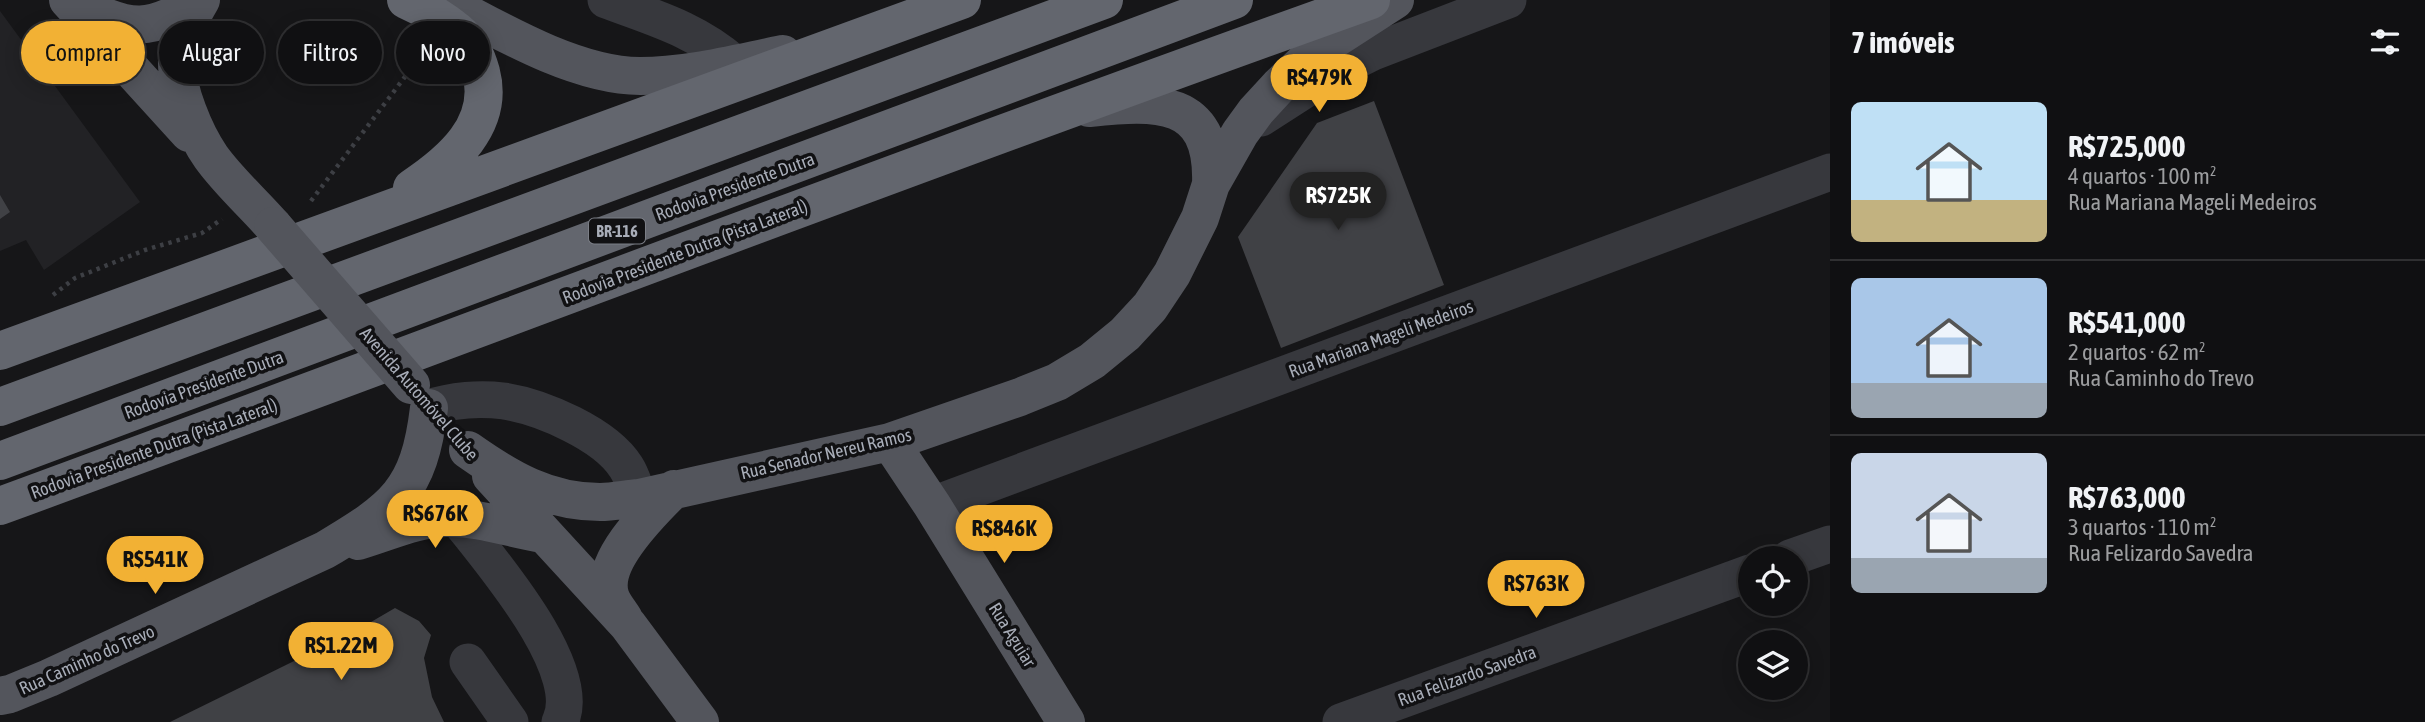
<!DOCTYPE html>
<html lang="pt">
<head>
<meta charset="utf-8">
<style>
	:root { --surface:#101012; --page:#19191b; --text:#f1f3f6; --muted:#9c9d9f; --line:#303032; --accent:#f2b134 }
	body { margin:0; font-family:"Asap Condensed",sans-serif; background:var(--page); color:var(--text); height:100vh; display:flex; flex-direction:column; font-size:26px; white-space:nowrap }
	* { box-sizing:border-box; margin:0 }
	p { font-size:23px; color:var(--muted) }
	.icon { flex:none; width:38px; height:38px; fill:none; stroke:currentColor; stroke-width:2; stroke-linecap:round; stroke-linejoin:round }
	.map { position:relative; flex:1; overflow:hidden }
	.drawer { display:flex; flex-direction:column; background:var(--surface); width:595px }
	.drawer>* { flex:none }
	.top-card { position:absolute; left:21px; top:21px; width:665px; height:63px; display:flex; gap:14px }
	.buttons { position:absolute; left:1738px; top:546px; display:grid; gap:14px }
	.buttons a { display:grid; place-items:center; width:70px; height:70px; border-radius:50%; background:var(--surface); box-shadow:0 4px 18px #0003,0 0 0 2px var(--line); font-size:35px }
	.price { position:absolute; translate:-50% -60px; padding:0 16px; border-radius:24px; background:var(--accent); color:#111; font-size:23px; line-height:46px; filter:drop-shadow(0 2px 4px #0008) }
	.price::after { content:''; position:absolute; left:50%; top:42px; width:21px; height:16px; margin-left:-10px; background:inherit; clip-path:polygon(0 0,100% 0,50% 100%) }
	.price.current { background:#222; color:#fff }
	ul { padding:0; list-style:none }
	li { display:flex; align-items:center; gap:21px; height:175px; padding:0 21px }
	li+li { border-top:2px solid var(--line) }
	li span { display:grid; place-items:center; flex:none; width:196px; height:140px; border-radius:10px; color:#555 }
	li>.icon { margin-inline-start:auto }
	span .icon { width:84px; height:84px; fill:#fffc; stroke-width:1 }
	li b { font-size:30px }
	h2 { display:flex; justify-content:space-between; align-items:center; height:84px; padding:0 21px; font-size:30px }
	.chip { padding:0 24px; border-radius:32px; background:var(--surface); box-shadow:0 4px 18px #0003,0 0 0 2px var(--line); font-size:24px; line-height:63px }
	.chip.current { background:var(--accent); color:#111 }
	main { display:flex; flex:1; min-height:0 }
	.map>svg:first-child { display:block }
</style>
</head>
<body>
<main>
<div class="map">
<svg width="1830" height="722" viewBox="0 0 1830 722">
	<rect width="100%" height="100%" fill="#161618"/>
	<path fill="#222225" d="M0 11 140 202 44 270 26 240 0 251Z"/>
	<path fill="#404145" d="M1374 101 1444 285 1281 348 1238 237 1317 123Z
		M0 195 10 212 0 219Z
		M395 608 419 621 431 635 424 658 432 697 444 722H170L359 629Z"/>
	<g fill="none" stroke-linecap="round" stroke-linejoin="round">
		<path stroke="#3d3f44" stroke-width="4.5" stroke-dasharray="3.5 5" stroke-linecap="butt" d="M311 201 426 49
			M53 295 75 278 145 250 202 233 222 219"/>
		<path stroke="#37383d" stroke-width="37" d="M606 0C654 18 695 29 734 63
			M1261 118 1331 73 1373 52 1508 0
			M429 408C452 400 480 398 504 401 542 407 605 434 626 467 632 476 635 488 639 498
			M932 505 1830 172
			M457 518C489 559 586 670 560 722
			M1790 558 1830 544
			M468 662 510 722
			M1341 722 1750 573"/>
		<path stroke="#53555c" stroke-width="38" d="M68 0 189 133
			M201 0C190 19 179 38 177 60 176 89 195 134 211 157 229 182 253 203 273 226
			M442 0C498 30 576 76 640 76 688 76 737 63 783 54
			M79 4C129 32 152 32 199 0
			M1089 108C1156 101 1214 97 1211 184
			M890 442 932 505 1066 722
			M468 450C509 479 548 502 600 502 613 502 626 499 639 498L890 442 1020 397 1057 382 1092 361 1125 334 1150 307 1172 274 1200 218 1211 184 1240 133 1256 111 1279 86 1316 51 1395 0
			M491 476 628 625 700 722
			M358 541C386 533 418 518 447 518 480 517 511 529 543 534
			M624 619C619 611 612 603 610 595 600 560 652 511 674 489
			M0 696 10 694 49 678 325 550C395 508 419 492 429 408"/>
		<path stroke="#63666e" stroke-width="38" d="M406 0C424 8 442 19 457 31 469 41 477 57 481 72 495 125 451 162 412 188
			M0 351 962 0
			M0 407 1104 0
			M0 461 1234 0
			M0 506C457 338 912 164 1371 0"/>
		<path stroke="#53555c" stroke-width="38" d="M273 226 411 385"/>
	</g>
	<g text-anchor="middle" stroke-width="7" stroke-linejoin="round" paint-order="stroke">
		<rect fill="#111113" stroke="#7b7e86" stroke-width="2" x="589" y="218.5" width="56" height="25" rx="5"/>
		<g font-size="16" font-weight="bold" fill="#a8adb8">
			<text x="617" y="237">BR-116</text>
		</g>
		<g font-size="18" fill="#a8adb8" stroke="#111113">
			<text transform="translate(735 187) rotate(-20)" y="6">Rodovia Presidente Dutra</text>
			<text transform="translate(685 252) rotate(-21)" y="6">Rodovia Presidente Dutra (Pista Lateral)</text>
			<text transform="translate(1381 339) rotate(-20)" y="6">Rua Mariana Mageli Medeiros</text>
			<text transform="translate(204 385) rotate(-20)" y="6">Rodovia Presidente Dutra</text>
			<text transform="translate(419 394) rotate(49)" y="6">Avenida Automóvel Clube</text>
			<text transform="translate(154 449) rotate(-20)" y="6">Rodovia Presidente Dutra (Pista Lateral)</text>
			<text transform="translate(826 454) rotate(-13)" y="6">Rua Senador Nereu Ramos</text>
			<text transform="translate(1012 635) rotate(58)" y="6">Rua Aguiar</text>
			<text transform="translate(87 660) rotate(-24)" y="6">Rua Caminho do Trevo</text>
			<text transform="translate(1467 676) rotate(-20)" y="6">Rua Felizardo Savedra</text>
		</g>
	</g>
</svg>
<div class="buttons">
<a><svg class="icon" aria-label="locate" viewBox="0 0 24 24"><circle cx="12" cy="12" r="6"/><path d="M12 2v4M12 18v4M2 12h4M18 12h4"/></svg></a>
<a><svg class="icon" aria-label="layers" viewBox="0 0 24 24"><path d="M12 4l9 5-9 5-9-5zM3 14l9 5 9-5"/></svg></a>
</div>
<b class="price" style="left:1319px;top:114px">R$479K</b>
<b class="price current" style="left:1338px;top:232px">R$725K</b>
<b class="price" style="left:435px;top:550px">R$676K</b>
<b class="price" style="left:1004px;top:565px">R$846K</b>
<b class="price" style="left:155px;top:596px">R$541K</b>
<b class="price" style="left:1536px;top:620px">R$763K</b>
<b class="price" style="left:341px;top:682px">R$1.22M</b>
<div class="top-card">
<a class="chip current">Comprar</a>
<a class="chip">Alugar</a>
<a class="chip">Filtros</a>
<a class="chip">Novo</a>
</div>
</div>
<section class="drawer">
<h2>7 imóveis<svg class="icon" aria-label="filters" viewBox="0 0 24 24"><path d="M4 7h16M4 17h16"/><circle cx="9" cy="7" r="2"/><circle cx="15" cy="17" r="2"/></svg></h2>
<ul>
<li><span style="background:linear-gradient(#bfe0f5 70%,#c2b280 0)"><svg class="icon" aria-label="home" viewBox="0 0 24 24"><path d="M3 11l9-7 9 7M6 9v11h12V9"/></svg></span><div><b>R$725,000</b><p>4 quartos · 100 m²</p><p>Rua Mariana Mageli Medeiros</p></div></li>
<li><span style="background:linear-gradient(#a9c7e8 75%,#9aa5b1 0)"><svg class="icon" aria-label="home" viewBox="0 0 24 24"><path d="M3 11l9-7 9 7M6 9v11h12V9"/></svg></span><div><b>R$541,000</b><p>2 quartos · 62 m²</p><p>Rua Caminho do Trevo</p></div></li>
<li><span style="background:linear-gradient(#c9d6e8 75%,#9aa5b1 0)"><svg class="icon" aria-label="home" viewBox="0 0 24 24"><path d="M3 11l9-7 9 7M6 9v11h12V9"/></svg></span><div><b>R$763,000</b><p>3 quartos · 110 m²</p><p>Rua Felizardo Savedra</p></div></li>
</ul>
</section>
</main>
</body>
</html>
